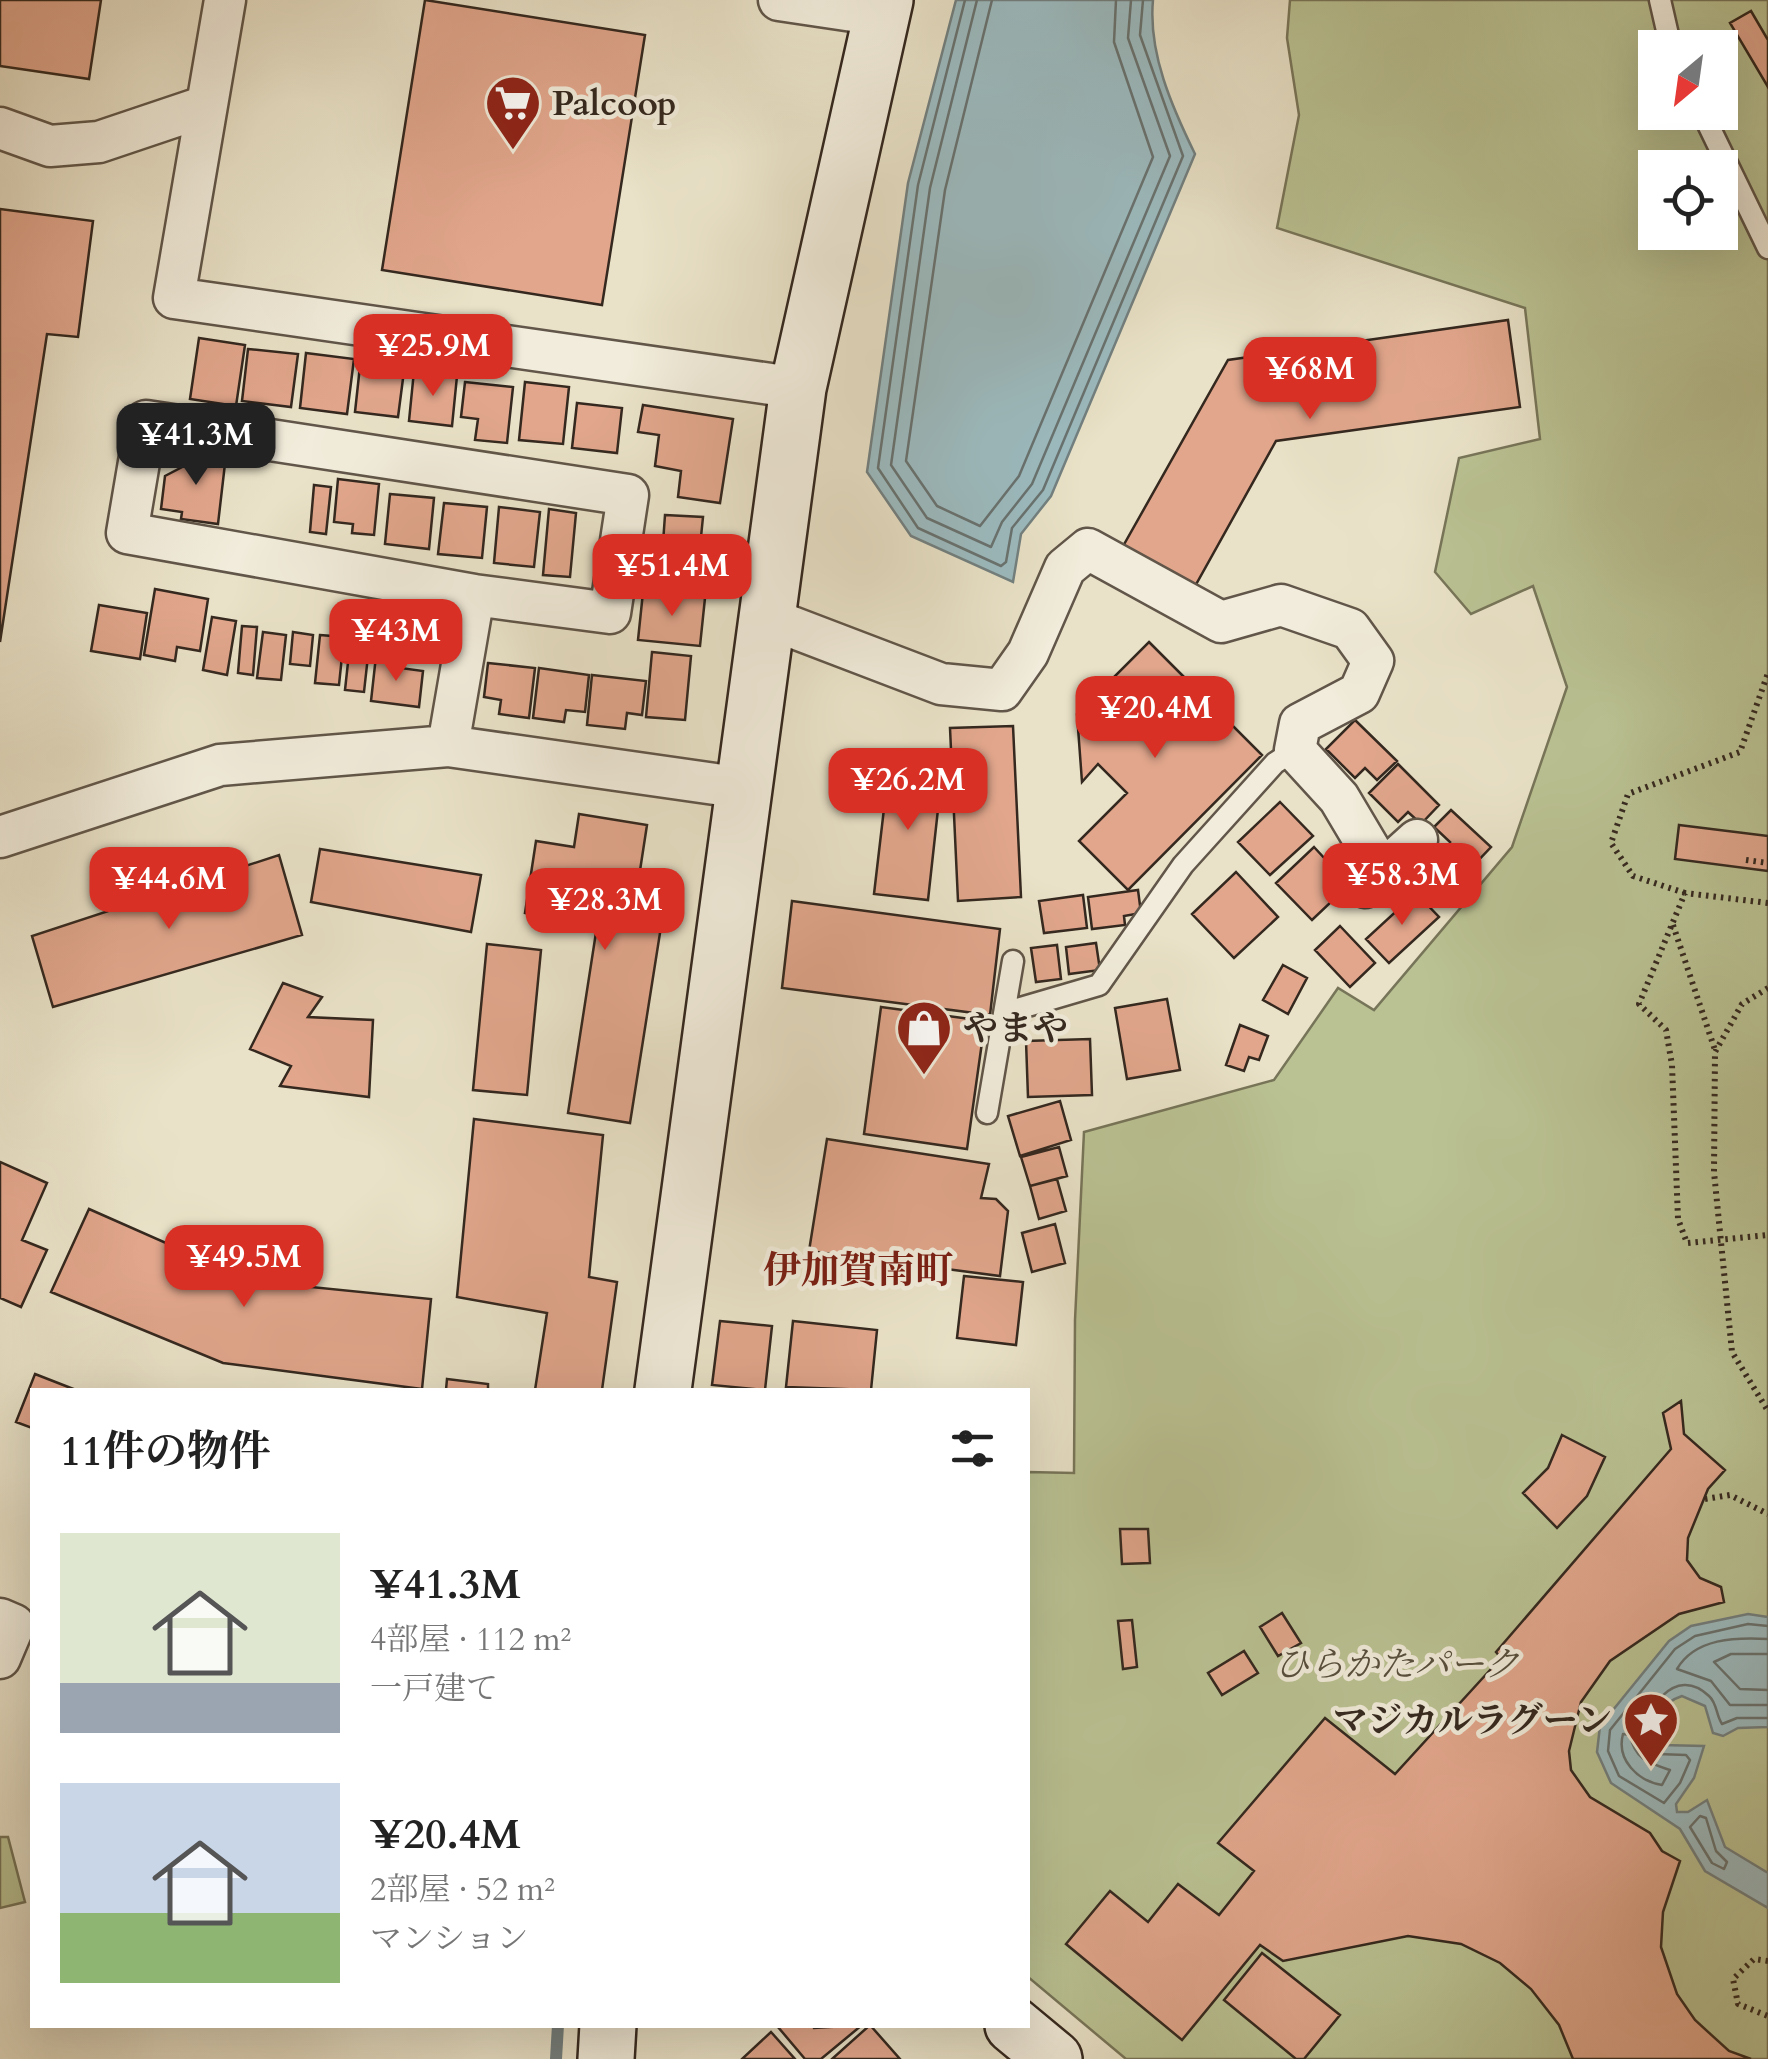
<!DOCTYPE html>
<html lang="ja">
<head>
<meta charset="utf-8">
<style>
	:root { --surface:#fff; --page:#f2f2f2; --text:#222; --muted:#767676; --accent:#d93025 }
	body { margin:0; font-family:Cardo,"Noto Serif JP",serif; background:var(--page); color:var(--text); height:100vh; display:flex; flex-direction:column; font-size:38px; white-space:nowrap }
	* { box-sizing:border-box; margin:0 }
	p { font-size:32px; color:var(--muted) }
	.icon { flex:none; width:55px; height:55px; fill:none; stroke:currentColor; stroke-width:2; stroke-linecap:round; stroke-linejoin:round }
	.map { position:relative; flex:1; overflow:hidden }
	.drawer { position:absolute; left:30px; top:1388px; width:1000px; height:640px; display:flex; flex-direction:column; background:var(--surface); border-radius:0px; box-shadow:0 10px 40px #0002 }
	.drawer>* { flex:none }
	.needle { width:65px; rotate:209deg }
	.controls { position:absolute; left:1638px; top:30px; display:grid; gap:20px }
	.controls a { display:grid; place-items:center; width:100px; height:100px; border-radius:0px; background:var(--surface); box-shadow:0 10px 40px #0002; font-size:50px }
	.price { position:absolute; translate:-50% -85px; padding:0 22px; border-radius:20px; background:var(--accent); color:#fff; font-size:32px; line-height:65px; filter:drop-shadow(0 2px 5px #0008) }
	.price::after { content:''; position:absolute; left:50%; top:60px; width:30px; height:22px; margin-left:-15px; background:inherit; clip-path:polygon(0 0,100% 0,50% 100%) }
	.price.active { background:#222; color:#fff }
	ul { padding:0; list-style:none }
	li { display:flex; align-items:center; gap:30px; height:250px; padding:0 30px }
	li span { display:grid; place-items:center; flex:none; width:280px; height:200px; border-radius:0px; color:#555 }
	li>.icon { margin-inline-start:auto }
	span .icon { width:120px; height:120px; fill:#fffc; stroke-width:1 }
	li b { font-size:42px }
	h2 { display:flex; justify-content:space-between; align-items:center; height:120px; padding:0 30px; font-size:42px }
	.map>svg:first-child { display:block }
</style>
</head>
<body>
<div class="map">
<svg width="1768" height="2059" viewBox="0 0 1768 2059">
	<rect width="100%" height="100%" fill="#e9e2c8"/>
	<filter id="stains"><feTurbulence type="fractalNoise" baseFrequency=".002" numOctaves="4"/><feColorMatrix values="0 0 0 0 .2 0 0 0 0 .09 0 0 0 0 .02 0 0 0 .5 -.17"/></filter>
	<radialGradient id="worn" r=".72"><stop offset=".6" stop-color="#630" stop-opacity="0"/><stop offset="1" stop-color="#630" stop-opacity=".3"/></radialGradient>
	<path fill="#bac293" stroke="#777559" stroke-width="2.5" fill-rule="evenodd" d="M1290 0H1768V2059H1126L1028 1977V1472L1074 1473 1075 1320 1084 1132 1274 1080 1338 988 1374 1010 1512 847 1567 687 1533 586 1471 614 1435 572 1459 458 1540 439 1525 308 1277 228 1299 115 1287 38ZM1655 48H1720V112H1655ZM1655 168H1720V232H1655Z
		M0 1837H8L25 1902 0 1908Z"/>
	<path fill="#9cbbc0" stroke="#728080" stroke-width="2.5" d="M956 0H1153C1148 53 1172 107 1195 154L1051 496 1021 534 1013 582 911 536 867 472 908 183Z
		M1748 1614 1768 1617V1727L1738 1728 1723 1736 1713 1733 1705 1706 1682 1696C1661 1703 1654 1718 1654 1740L1660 1745 1704 1746 1694 1778 1676 1804 1677 1812H1688L1707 1800 1725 1847 1768 1873V1908L1705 1871 1680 1829 1611 1783 1597 1752 1600 1726 1669 1641 1691 1626Z"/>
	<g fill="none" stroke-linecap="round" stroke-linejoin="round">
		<path stroke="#687270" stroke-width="2.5" d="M965 0 918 185 878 468 918 528 1001 566 1006 562 1012 528 1043 490 1183 156 1140 35 1143 0
			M977 0 930 188 891 465 927 518 991 547 1002 522 1032 484 1170 156 1128 38 1131 0
			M992 0 945 190 906 461 937 506 980 526 1019 476 1153 157 1114 42 1116 0
			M1768 1626 1748 1624 1695 1636 1675 1649 1610 1730 1608 1751 1619 1776 1664 1803 1680 1783 1690 1760 1686 1755 1657 1754 1645 1743C1642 1711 1675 1663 1709 1696 1717 1703 1716 1715 1722 1724L1737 1718H1768
			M1768 1639C1736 1637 1695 1638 1677 1669L1711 1681 1730 1705H1768
			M1768 1654H1731L1714 1662 1740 1689 1768 1690
			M1623 1734 1630 1735C1635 1760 1649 1763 1670 1770L1662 1785C1638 1781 1616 1760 1623 1734Z
			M1700 1816 1706 1818 1716 1851 1727 1862 1724 1869 1712 1863 1690 1827Z"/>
		<path stroke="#728080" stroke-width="12" d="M556 2059 558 2025"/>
	</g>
	<path fill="#e1a68c" stroke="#34281f" stroke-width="2.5" d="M0 0H101L89 79 0 66Z
		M425 0 645 35 602 305 382 270Z
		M1751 11 1768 40V87L1730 23Z
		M0 209 93 221 78 337 47 334 0 642Z
		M1508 320 1520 407 1276 441 1194 588 1122 548 1228 360Z
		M199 338 245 345 236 406 190 399Z
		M248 349 298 354 291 407 242 401Z
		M306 353 354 359 347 414 300 408Z
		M360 366 404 371 398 417 355 412Z
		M414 371 457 376 452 426 409 421Z
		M465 382 513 387 507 443 475 440 478 419 461 417Z
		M525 382 569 387 563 444 519 440Z
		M577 403 622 408 617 453 572 448Z
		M643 405 733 419 720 503 678 497 681 471 655 466 659 435 638 432Z
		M187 450 226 455 218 524 181 519 182 512 161 509 165 476 186 465Z
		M338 479 379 484 374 535 352 533 353 524 334 522Z
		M314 485 331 487 326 534 310 532Z
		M390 494 434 498 429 549 385 544Z
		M444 503 487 507 482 558 438 554Z
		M499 507 540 512 534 567 494 563Z
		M549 509 576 513 570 577 543 575Z
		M665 515 703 517 701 537H714L711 580 682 578 683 559 662 557Z
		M155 589 208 599 200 651 177 647 175 661 144 655Z
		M643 592 705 598 700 646 638 640Z
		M99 605 147 613 140 659 91 651Z
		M212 617 236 621 227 675 203 670Z
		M242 626 257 627 253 675 238 673Z
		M263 632 286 635 281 680 257 678Z
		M293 632 313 635 310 666 290 664Z
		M320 635 344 637 339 685 315 683Z
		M403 637 429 638 428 659H402Z
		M1149 642 1262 755 1128 890 1079 841 1127 793 1098 764 1082 782 1077 714Z
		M350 644 369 647 364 692 345 690Z
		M652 652 691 656 685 720 646 717Z
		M376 656 393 657V667L423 671 419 707 371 701Z
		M488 663 535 668 529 718 499 714 501 700 484 697Z
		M539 668 589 675 585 712 566 710 564 722 533 718Z
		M592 675 646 681 642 715 627 713 625 729 587 725Z
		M1355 720 1397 761 1377 780 1365 768 1355 778 1326 749Z
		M1013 726 1021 897 958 901 950 728Z
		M1398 764 1439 805 1421 824 1408 812 1398 822 1369 793Z
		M889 766 942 773 928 900 874 894Z
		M1280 802 1313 836 1270 875 1238 842Z
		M1451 810 1491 847 1452 888 1427 865 1450 842 1434 827Z
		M579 814 647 825 637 890 666 895 630 1123 568 1113 597 926 525 913 536 841 574 847Z
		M1679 825 1768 836V871L1675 859Z
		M1314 847 1349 885 1312 920 1276 883Z
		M320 849 481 875 471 932 311 902Z
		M279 855 302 935 53 1007 32 936Z
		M1236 872 1278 917 1234 958 1192 914Z
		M1138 890 1141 913 1124 916 1125 925 1092 929 1088 897Z
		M1416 893 1439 917 1389 963 1366 939Z
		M1083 895 1087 928 1044 933 1039 901Z
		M792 901 1000 929 990 1015 782 988Z
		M1340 926 1375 963 1350 987 1315 950Z
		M1096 943 1100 970 1069 974 1066 947Z
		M487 944 541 950 527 1095 473 1090Z
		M1057 945 1061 979 1036 982 1031 948Z
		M1283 965 1307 978 1288 1014 1263 1000Z
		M283 983 322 997 308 1017 373 1020 369 1097 280 1086 291 1066 250 1049Z
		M1167 999 1180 1070 1127 1079 1115 1008Z
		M881 1007 985 1021 967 1149 864 1134Z
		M1240 1025 1268 1036 1259 1060 1249 1057 1244 1071 1226 1065Z
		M1090 1039 1092 1095 1028 1097 1026 1041Z
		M1060 1101 1071 1140 1020 1156 1008 1116Z
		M474 1119 603 1135 589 1277 617 1282 602 1390H535L547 1313 457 1297Z
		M827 1139 989 1164 981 1198 996 1199 1008 1211 1000 1276 809 1251Z
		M1059 1147 1067 1176 1030 1186 1021 1157Z
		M0 1162 47 1183 22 1240 47 1250 21 1307 0 1298Z
		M1057 1179 1066 1211 1039 1219 1030 1186Z
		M89 1209 252 1281 431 1299 422 1389 223 1363 51 1292Z
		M1055 1224 1065 1263 1032 1272 1022 1233Z
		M964 1276 1023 1282 1016 1345 957 1338Z
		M720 1321 772 1326 765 1390 712 1385Z
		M793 1321 877 1330 871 1390 786 1387Z
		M35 1374 76 1390H32V1428L16 1422Z
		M447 1379 488 1384V1390H446Z
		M1681 1401 1684 1434 1725 1470 1708 1489 1688 1538 1687 1560 1700 1578 1721 1587 1724 1602 1679 1614 1610 1661 1581 1702 1569 1751 1571 1770 1590 1797 1650 1833 1662 1851 1680 1861 1663 1912 1661 1947 1677 1994 1695 2020 1729 2051 1751 2059H1573L1559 2025 1531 1989 1500 1963 1461 1944 1408 1936 1283 1961 1260 1945 1182 2040 1066 1944 1110 1891 1148 1922 1178 1884 1219 1915 1254 1871 1218 1843 1325 1718 1395 1774 1501 1658 1496 1652 1671 1449 1663 1413Z
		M1562 1435 1605 1457 1587 1496 1557 1528 1523 1493 1548 1468Z
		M1120 1529H1148L1150 1563 1122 1564Z
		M1282 1613 1301 1643 1278 1656 1260 1627Z
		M1132 1620 1137 1667 1123 1669 1118 1621Z
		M1244 1651 1258 1673 1222 1695 1208 1673Z
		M1262 1953 1340 2015 1304 2059H1296L1224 2000Z
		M812 2025 814 2028 862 2025 821 2059H805L778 2027Z
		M870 2025 900 2059H832Z
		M771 2032 795 2059H742Z"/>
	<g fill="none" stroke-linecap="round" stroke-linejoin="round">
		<g stroke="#615649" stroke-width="25">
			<path id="lane" d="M1660 0 1671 48
				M1702 112 1768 248
				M1007 1012 1099 985 1183 865 1275 763 1295 750
				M987 1113 1013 961"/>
		</g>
		<g stroke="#615649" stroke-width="45">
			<path id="street" d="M225 0 174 298 798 388
				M779 0 880 15
				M0 128 50 146 99 142 206 106
				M768 618 941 684 1002 690 1028 653 1065 568 1088 549 1221 622 1281 605 1350 629 1373 661 1359 693 1300 724 1295 750 1339 798 1383 872
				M448 746 474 595 610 613 628 495 146 421 127 533 474 595
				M0 837 220 765 448 746 743 788
				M1365 887 1417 840
				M0 1619 14 1625 0 1658"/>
		</g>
		<g stroke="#34281f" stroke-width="60">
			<path id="secondary" d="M663 1390 798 388 885 0
				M1013 2025 1054 2059
				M606 2059 608 2025"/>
		</g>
		<path stroke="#34281f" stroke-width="6" stroke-dasharray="2.5 5" stroke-linecap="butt" d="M1746 860 1768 863
			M1685 893 1633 876 1611 843 1628 794 1740 752 1768 673
			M1768 903 1685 893 1639 1004 1666 1030 1672 1065 1678 1219 1687 1243 1768 1235
			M1673 925 1715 1050
			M1768 988 1742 1004 1715 1052 1714 1172 1732 1352 1768 1411
			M1705 1499 1730 1495 1768 1514
			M1768 1961 1754 1959 1733 1979 1738 2004 1768 2016"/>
		<use href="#lane" stroke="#f1ecdb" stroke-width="20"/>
		<use href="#street" stroke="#f1ecdb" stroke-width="40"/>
		<use href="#secondary" stroke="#f1ecdb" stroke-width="55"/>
	</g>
	<defs>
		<g id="supermarket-pin" transform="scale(2.875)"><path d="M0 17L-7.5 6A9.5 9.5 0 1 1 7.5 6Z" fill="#8f2418" stroke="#f1ecdb"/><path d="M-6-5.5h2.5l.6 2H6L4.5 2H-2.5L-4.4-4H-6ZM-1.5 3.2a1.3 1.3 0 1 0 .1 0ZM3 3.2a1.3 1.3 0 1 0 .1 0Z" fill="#fff"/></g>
		<g id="shop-pin" transform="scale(2.875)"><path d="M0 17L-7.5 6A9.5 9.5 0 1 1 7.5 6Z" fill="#8f2418" stroke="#f1ecdb"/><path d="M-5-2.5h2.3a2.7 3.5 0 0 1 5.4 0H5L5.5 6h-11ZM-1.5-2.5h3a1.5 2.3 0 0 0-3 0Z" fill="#fff"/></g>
		<g id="sight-pin" transform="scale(2.875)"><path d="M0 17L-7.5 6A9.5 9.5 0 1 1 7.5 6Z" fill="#8f2418" stroke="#f1ecdb"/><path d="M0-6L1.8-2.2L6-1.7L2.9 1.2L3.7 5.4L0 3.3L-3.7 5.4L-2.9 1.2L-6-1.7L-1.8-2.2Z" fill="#fff"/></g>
	</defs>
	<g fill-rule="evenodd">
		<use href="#supermarket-pin" x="513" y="103"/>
		<use href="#shop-pin" x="924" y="1028"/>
		<use href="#sight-pin" x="1651" y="1720"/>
	</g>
	<g text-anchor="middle" stroke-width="9" stroke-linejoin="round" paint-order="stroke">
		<g font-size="35" font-weight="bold" fill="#34281f" stroke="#f1ecdb" text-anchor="start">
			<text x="552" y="115">Palcoop</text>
			<text x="963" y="1040">やまや</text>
			<text x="1612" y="1732" text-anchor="end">マジカルラグーン</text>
		</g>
		<g font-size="35" font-style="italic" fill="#564e3c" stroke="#f1ecdb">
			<text x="1397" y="1676">ひらかたパーク</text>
		</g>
		<g font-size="38" font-weight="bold" fill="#7a1f14" stroke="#f1ecdb">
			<text x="858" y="1283">伊加賀南町</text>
		</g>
	</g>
	<rect width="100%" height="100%" filter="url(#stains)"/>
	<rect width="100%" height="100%" fill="url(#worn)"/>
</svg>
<div class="controls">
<a><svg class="needle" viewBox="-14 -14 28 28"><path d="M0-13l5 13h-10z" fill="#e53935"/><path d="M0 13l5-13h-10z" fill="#767676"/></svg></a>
<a><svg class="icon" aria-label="locate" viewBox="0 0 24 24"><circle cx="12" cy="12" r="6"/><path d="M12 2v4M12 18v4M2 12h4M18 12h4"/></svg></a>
</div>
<b class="price" style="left:433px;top:399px">¥25.9M</b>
<b class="price" style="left:1310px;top:422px">¥68M</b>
<b class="price active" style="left:196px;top:488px">¥41.3M</b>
<b class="price" style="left:672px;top:619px">¥51.4M</b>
<b class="price" style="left:396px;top:684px">¥43M</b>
<b class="price" style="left:1155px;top:761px">¥20.4M</b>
<b class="price" style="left:908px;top:833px">¥26.2M</b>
<b class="price" style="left:1402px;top:928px">¥58.3M</b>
<b class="price" style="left:169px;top:932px">¥44.6M</b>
<b class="price" style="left:605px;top:953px">¥28.3M</b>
<b class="price" style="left:244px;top:1310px">¥49.5M</b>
<section class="drawer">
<h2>11件の物件<svg class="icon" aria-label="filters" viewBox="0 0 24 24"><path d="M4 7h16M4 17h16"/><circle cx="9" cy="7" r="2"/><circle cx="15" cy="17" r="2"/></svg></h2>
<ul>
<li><span style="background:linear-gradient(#dfe7d0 75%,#9aa5b1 0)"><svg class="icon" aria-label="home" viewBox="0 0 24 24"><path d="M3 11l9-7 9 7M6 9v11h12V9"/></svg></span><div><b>¥41.3M</b><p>4部屋 · 112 m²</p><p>一戸建て</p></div></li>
<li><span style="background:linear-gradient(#c9d6e8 65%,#8fb573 0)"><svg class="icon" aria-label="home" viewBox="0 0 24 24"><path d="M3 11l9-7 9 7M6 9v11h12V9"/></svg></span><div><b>¥20.4M</b><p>2部屋 · 52 m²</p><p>マンション</p></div></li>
</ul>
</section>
</div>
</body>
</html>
